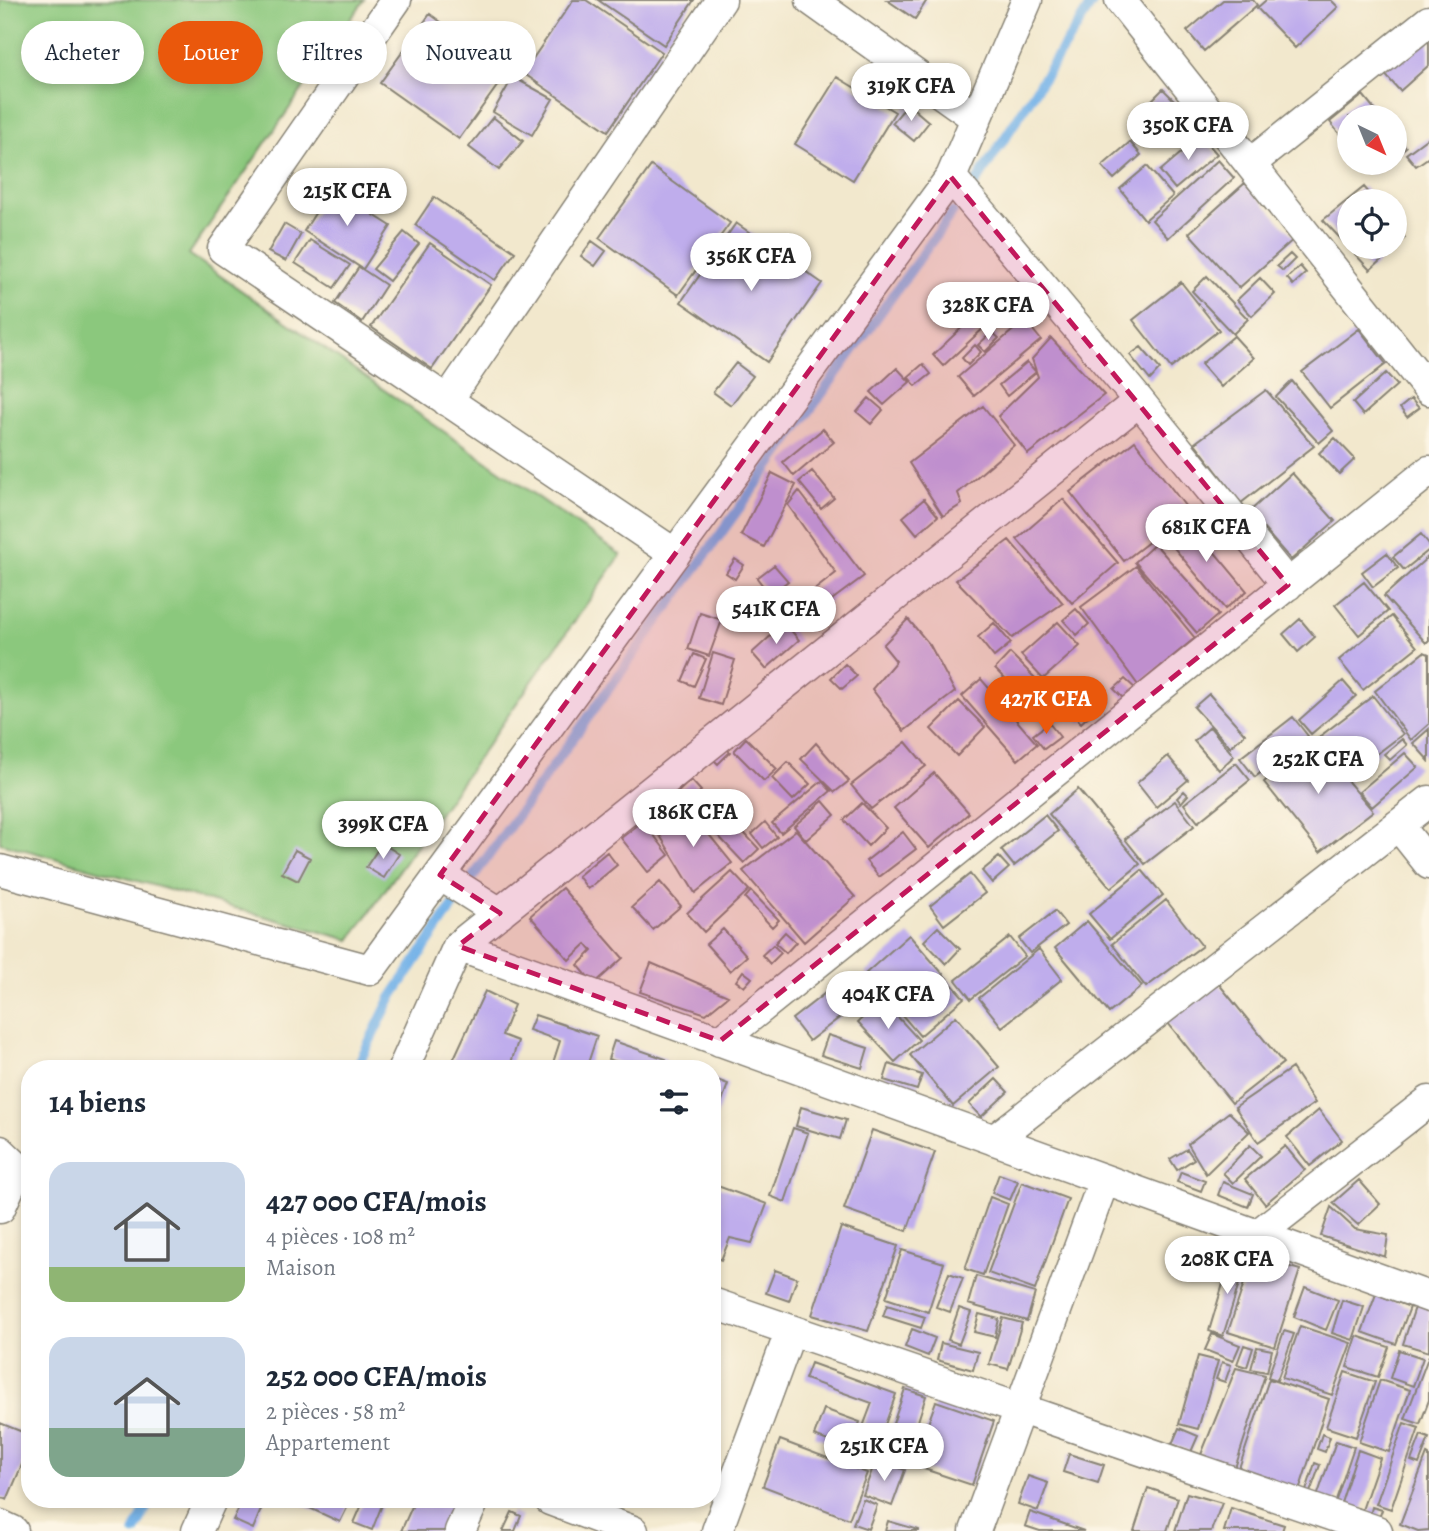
<!DOCTYPE html>
<html lang="fr">
<head>
<meta charset="utf-8">
<style>
	:root { --surface:#fff; --page:#f2f2f3; --text:#1f2937; --muted:#747a83; --accent:#ea580c }
	body { margin:0; font-family:Alegreya,serif; background:var(--page); color:var(--text); height:100vh; display:flex; flex-direction:column; font-size:26px; white-space:nowrap }
	* { box-sizing:border-box; margin:0 }
	p { font-size:23px; color:var(--muted) }
	.icon { flex:none; width:38px; height:38px; fill:none; stroke:currentColor; stroke-width:2; stroke-linecap:round; stroke-linejoin:round }
	.map { position:relative; flex:1; overflow:hidden }
	.panel { position:absolute; left:21px; top:1060px; width:700px; height:448px; display:flex; flex-direction:column; background:var(--surface); border-radius:28px; box-shadow:0 4px 10px #0003 }
	.panel>* { flex:none }
	.guide { position:absolute; left:21px; top:21px; width:700px; height:63px; display:flex; gap:14px }
	.needle { width:46px; rotate:137deg }
	.controls { position:absolute; left:1337px; top:105px; display:grid; gap:14px }
	.controls a { display:grid; place-items:center; width:70px; height:70px; border-radius:50%; background:var(--surface); box-shadow:0 4px 10px #0003; font-size:35px }
	.price { position:absolute; translate:-50% -60px; padding:0 16px; border-radius:24px; background:#fff; color:#222; font-size:23px; line-height:46px; filter:drop-shadow(0 2px 4px #0008) }
	.price::after { content:''; position:absolute; left:50%; top:42px; width:21px; height:16px; margin-left:-10px; background:inherit; clip-path:polygon(0 0,100% 0,50% 100%) }
	.price.on { background:var(--accent); color:#fff }
	ul { padding:0; list-style:none }
	li { display:flex; align-items:center; gap:21px; height:175px; padding:0 28px }
	li span { display:grid; place-items:center; flex:none; width:196px; height:140px; border-radius:21px; color:#555 }
	li>.icon { margin-inline-start:auto }
	span .icon { width:84px; height:84px; fill:#fffc; stroke-width:1 }
	li b { font-size:30px }
	h2 { display:flex; justify-content:space-between; align-items:center; height:84px; padding:0 28px; font-size:30px }
	.tag { padding:0 24px; border-radius:32px; background:var(--surface); box-shadow:0 4px 10px #0003; font-size:24px; line-height:63px }
	.tag.on { background:var(--accent); color:#fff }
	.map>svg:first-child { display:block }
</style>
</head>
<body>
<div class="map">
<svg width="1429" height="1531" viewBox="0 0 1429 1531">
	<rect width="100%" height="100%" fill="#fcf5e5"/>
	<filter id="ink" filterUnits="userSpaceOnUse"><feTurbulence type="fractalNoise" baseFrequency=".0143" numOctaves="2"/><feDisplacementMap in="SourceGraphic" scale="14" xChannelSelector="R" yChannelSelector="G"/><feConvolveMatrix kernelMatrix="1 2 1 2 8 2 1 2 1" color-interpolation-filters="sRGB"/></filter>
	<filter id="wash" filterUnits="userSpaceOnUse"><feTurbulence type="fractalNoise" baseFrequency=".00686" numOctaves="4" result="noise"/><feDisplacementMap in="SourceGraphic" scale="28" xChannelSelector="R" yChannelSelector="G"/><feGaussianBlur stdDeviation="1.57" result="paint"/><feColorMatrix in="noise" values="0 0 0 0 0 0 0 0 0 0 0 0 0 0 0 0 0 1.4 0 .05"/><feComposite in="paint" operator="in"/></filter>
	<g filter="url(#wash)">
		<rect width="100%" height="100%" fill="#f2e8cd"/>
		<path fill="#8bc87d" stroke="#54724c" stroke-width="2" d="M0 0H364L189 254 621 555 350 940 0 843Z"/>
		<g fill="none" stroke-linecap="round" stroke-linejoin="round">
			<path stroke="#76b3e8" stroke-width="10" d="M975 184 1094 0
				M473 877 953 212
				M356 1069 391 998 454 904
				M135 1531 150 1500"/>
		</g>
		<g id="blocks">
			<path fill="#bfadec" d="M573 0H586L662 52 608 131 523 73Z
				M598 0H694L664 45Z
				M887 0H927L915 19Z
				M1223 0H1253L1257 5 1204 51 1187 31Z
				M1266 0H1331L1338 7 1295 48 1257 8Z
				M430 14 508 71 459 139 380 83Z
				M1429 35V65L1400 91 1381 70Z
				M513 77 553 99 532 135 493 112Z
				M837 77 895 112 853 180 795 144Z
				M1163 89 1176 102 1162 116 1149 103Z
				M1363 95 1381 117H1349V146L1330 122Z
				M908 104 929 122 914 141 892 123Z
				M493 117 523 141 499 170 469 147Z
				M1395 134 1406 147 1395 156Z
				M1201 136 1217 154 1175 189 1160 171Z
				M1429 137V157L1416 166 1406 154Z
				M1130 142 1141 155 1114 179 1102 166Z
				M1218 160 1234 178 1168 238 1152 220Z
				M1363 163H1386L1372 174Z
				M651 166 730 223 678 295 599 238Z
				M1147 166 1173 196 1145 220 1120 189Z
				M1245 183 1295 238 1239 288 1189 233Z
				M1364 187 1376 201H1349V247H1395V225L1405 238 1370 270 1323 220Z
				M331 188 391 226 363 269 304 231Z
				M434 197 515 252 495 280 415 225Z
				M736 223 822 283 767 362 681 302Z
				M284 224 301 234 286 261 268 252Z
				M404 232 419 244 389 281 373 269Z
				M310 240 350 265 334 288 295 263Z
				M592 241 606 251 595 266 581 256Z
				M430 243 491 285 432 369 371 327Z
				M1290 254 1295 259 1283 271 1277 266Z
				M1300 266 1306 273 1293 285 1287 278Z
				M359 267 386 285 362 322 335 303Z
				M1207 276 1248 319 1233 334 1192 291Z
				M1260 278 1275 294 1252 316 1237 300Z
				M1181 282 1219 330 1171 368 1133 320Z
				M992 299 1003 310 943 366 933 355Z
				M1013 305 1021 313 1011 323 1002 314Z
				M1025 320 1041 340 974 396 958 377Z
				M1359 329 1386 364 1330 408 1302 372Z
				M992 332 999 338 985 352 978 345Z
				M1234 336 1254 358 1221 387 1201 364Z
				M1051 338 1104 395 1028 454 998 416 1038 377 1032 359Z
				M975 345 981 352 968 365 962 358Z
				M1141 347 1160 369 1150 380 1130 355Z
				M1027 362 1036 372 1007 396 999 385Z
				M736 363 753 376 731 405 713 392Z
				M923 364 931 374 916 386 908 377Z
				M897 368 910 382 884 405 871 392Z
				M1386 373 1397 385 1363 415 1353 403Z
				M1292 381 1333 431 1319 443 1276 397Z
				M1266 390 1314 446 1241 503 1195 443Z
				M869 398 883 410 871 424 857 412Z
				M1411 399 1419 408 1407 417 1400 408Z
				M983 406 1014 445 958 493 962 504 943 516 909 463Z
				M823 429 834 442 794 476 783 462Z
				M1335 438 1355 459 1339 474 1319 453Z
				M1135 441 1189 511 1124 561 1070 492Z
				M812 471 834 498 821 509 799 482Z
				M772 473 796 485 764 547 741 535Z
				M1292 473 1335 521 1291 560 1249 512Z
				M799 491 864 576 821 608 813 591 836 573 788 505Z
				M924 499 938 516 917 534 903 517Z
				M1063 499 1118 563 1072 603 1017 539Z
				M1187 519 1247 591 1225 609 1165 537Z
				M1421 534 1429 544V550L1404 570 1393 557Z
				M1009 540 1063 603 1012 638 956 580Z
				M1155 544 1218 615 1197 633 1135 562Z
				M1387 553 1398 568 1373 587 1362 572Z
				M1429 556V640L1426 643 1384 596Z
				M735 559 744 565 735 579 726 573Z
				M774 565 788 581 770 595 757 578Z
				M1136 566 1195 638 1138 685 1081 607Z
				M1364 582 1388 611 1359 635 1335 605Z
				M805 592 820 612 795 630 780 609Z
				M1076 609 1089 624 1077 635 1063 620Z
				M700 613 722 620 709 656 688 649Z
				M1392 616 1417 647 1363 690 1339 660Z
				M908 619 930 645 955 692 904 731 872 689 896 661 883 645Z
				M1300 619 1315 637 1298 652 1283 634Z
				M1058 622 1080 646 1043 679 1021 655Z
				M785 623 799 640 766 669 752 653Z
				M994 623 1011 643 994 657 978 637Z
				M1424 652 1429 654V724L1411 740 1375 691Z
				M713 653 735 660 721 705 699 698Z
				M1010 653 1049 692 1034 708 995 669Z
				M694 654 706 659 694 686 682 681Z
				M845 664 857 676 842 689 831 678Z
				M981 679 1037 744 1018 760 962 696Z
				M1125 679 1137 690 1126 701 1114 689Z
				M1343 681 1356 696 1311 734 1299 720Z
				M1092 683 1106 700 1081 723 1066 706Z
				M1209 694 1245 734 1230 747 1194 707Z
				M1373 696 1403 734 1348 776 1319 737Z
				M959 701 985 727 957 756 931 729Z
				M1293 717 1308 736 1255 777 1240 758Z
				M1049 723 1060 737 1044 749 1033 735Z
				M1210 727 1234 756 1219 770 1194 741Z
				M1429 729V761L1413 743Z
				M746 738 777 769 764 781 734 751Z
				M1312 739 1373 811 1320 852 1264 782Z
				M1402 739 1407 745 1390 760 1384 754Z
				M718 740 730 752 718 764 706 752Z
				M906 742 926 766 871 809 851 785Z
				M816 743 849 781 835 792 801 759Z
				M1405 753 1418 767 1372 807 1359 792Z
				M1168 756 1188 780 1156 807 1137 783Z
				M788 762 810 784 793 800 772 778Z
				M1236 763 1250 780 1198 822 1184 804Z
				M934 773 969 813 929 848 894 808Z
				M691 780 701 791 686 805 676 794Z
				M822 781 831 791 781 833 772 823Z
				M1078 789 1140 864 1111 888 1049 814Z
				M1184 791 1188 795 1181 803 1177 798Z
				M709 795 759 849 744 863 694 810Z
				M823 801 835 815 806 840 794 826Z
				M1175 801 1194 826 1145 864 1125 839Z
				M862 803 886 828 868 846 844 820Z
				M686 806 732 863 695 893 656 829Z
				M1045 815 1058 831 1014 866 1001 850Z
				M643 821 669 855 648 872 621 838Z
				M765 822 777 837 763 848 752 834Z
				M796 830 855 897 804 942 743 871Z
				M903 832 916 849 879 877 866 861Z
				M382 843 399 854 384 878 366 867Z
				M295 850 310 858 298 881 282 873Z
				M607 852 617 865 588 889 578 876Z
				M999 857 1009 868 992 883 982 871Z
				M1142 870 1163 895 1110 939 1089 914Z
				M732 872 749 890 704 932 687 913Z
				M970 874 985 893 944 925 930 906Z
				M660 882 681 906 653 930 632 907Z
				M562 888 623 958 594 984 578 965 592 951 586 944 569 960 530 916Z
				M751 891 779 920 772 927 745 898Z
				M1166 900 1202 946 1146 987 1112 944Z
				M1055 911 1066 925 1030 953 1019 939Z
				M1087 921 1142 986 1109 1013 1055 948Z
				M938 927 960 949 946 964 924 941Z
				M723 929 747 956 730 971 706 944Z
				M785 932 796 942 786 953 775 943Z
				M909 935 964 998 920 1036 866 973Z
				M1010 937 1025 956 971 999 956 980Z
				M773 945 781 953 770 964 762 955Z
				M1039 949 1062 979 1002 1027 979 998Z
				M651 963 728 996 706 1014 640 992Z
				M743 971 752 978 744 987 736 981Z
				M847 976 865 998 809 1041 792 1019Z
				M1214 978 1283 1063 1232 1103 1164 1018Z
				M485 991 514 1005 502 1035 518 1041 509 1069H449Z
				M882 1000 919 1040 895 1062 858 1022Z
				M535 1015 597 1036 586 1069H551L560 1041 529 1030Z
				M956 1016 999 1067 953 1106 910 1055Z
				M828 1035 868 1048 862 1068 821 1055Z
				M614 1041 666 1059 662 1069H639L608 1059Z
				M671 1063 689 1069H669Z
				M889 1064 922 1075 917 1090 884 1080Z
				M1292 1068 1315 1103 1258 1142 1235 1107Z
				M712 1078 728 1084 713 1126H712Z
				M996 1079 1008 1092 981 1117 969 1104Z
				M801 1107 846 1120 840 1139 796 1126Z
				M1319 1110 1342 1140 1310 1166 1287 1137Z
				M1229 1112 1249 1132 1206 1174 1188 1144Z
				M793 1128 808 1133 785 1202 770 1196Z
				M872 1130 935 1152 907 1231 844 1209Z
				M1250 1145 1261 1156 1233 1183 1223 1173Z
				M1285 1146 1305 1170 1265 1204 1245 1179Z
				M1187 1149 1194 1159 1177 1170 1170 1159Z
				M1181 1172 1205 1181 1201 1191 1177 1182Z
				M999 1174 1018 1181 1010 1200 992 1193Z
				M1359 1180 1380 1204 1358 1225 1333 1203Z
				M1022 1182 1068 1199 1035 1290 988 1273Z
				M1223 1182 1253 1194 1248 1207 1218 1195Z
				M712 1184 767 1204 752 1243 730 1238 721 1260 712 1256Z
				M990 1197 1008 1204 983 1275 965 1269Z
				M1331 1207 1355 1229 1388 1235 1385 1257 1321 1236Z
				M841 1227 898 1246 868 1331 812 1315Z
				M902 1250 944 1263 928 1312 886 1298Z
				M1253 1256 1300 1270 1275 1347 1228 1332Z
				M1231 1257 1246 1261 1223 1336 1209 1331Z
				M775 1270 797 1278 789 1301 766 1293Z
				M949 1273 963 1278 950 1312 936 1307Z
				M976 1276 1035 1293 1027 1321 968 1304Z
				M1305 1287 1338 1300 1326 1330 1294 1317Z
				M1376 1294 1410 1307 1396 1344 1362 1332Z
				M1342 1300 1364 1307 1353 1340 1332 1333Z
				M1417 1301 1429 1304V1352L1403 1344Z
				M887 1305 925 1317 921 1328 883 1316Z
				M959 1308 971 1312 959 1344 948 1340Z
				M979 1314 999 1319 995 1337 974 1332Z
				M1003 1318 1022 1323 1008 1369 989 1364Z
				M1300 1326 1351 1343 1332 1395 1282 1378Z
				M912 1329 935 1338 928 1356 905 1347Z
				M1284 1331 1294 1334 1277 1380 1268 1377Z
				M1212 1334 1240 1345 1233 1361 1205 1350Z
				M1357 1336 1389 1347 1378 1377 1347 1367Z
				M941 1343 978 1352 973 1370 937 1360Z
				M1244 1345 1253 1348 1247 1367 1237 1364Z
				M1257 1347 1272 1350 1267 1372 1251 1369Z
				M1399 1350 1423 1358 1413 1386 1390 1378Z
				M1429 1355V1400L1420 1424 1405 1419Z
				M1198 1356 1218 1361 1198 1429 1179 1424Z
				M1222 1362 1231 1365 1225 1382 1216 1379Z
				M811 1363 896 1394 877 1447 858 1440 872 1403 805 1379Z
				M1236 1368 1265 1375 1235 1468 1200 1457Z
				M1345 1372 1375 1382 1356 1437 1326 1427Z
				M1269 1379 1329 1399 1298 1494 1237 1474Z
				M1380 1380 1410 1390 1389 1452 1359 1442Z
				M905 1389 926 1396 912 1440 921 1443 936 1401 994 1421 972 1485 882 1455Z
				M824 1409 860 1422 850 1449 814 1436Z
				M0 1423 30 1435V1446L7 1500 0 1497Z
				M1404 1423 1419 1428 1391 1509 1376 1504Z
				M1179 1428 1198 1436 1191 1452 1172 1444Z
				M1322 1434 1330 1437 1325 1452 1317 1449Z
				M1421 1435 1429 1438 1419 1464 1411 1461Z
				M780 1440 867 1473 849 1519 763 1486Z
				M1336 1441 1354 1447 1335 1503 1317 1497Z
				M1358 1450 1380 1458 1362 1510 1341 1503Z
				M1069 1454 1104 1465 1098 1483 1063 1472Z
				M1427 1454 1429 1455V1530L1418 1531 1400 1524Z
				M876 1459 905 1470 892 1506 863 1495Z
				M1315 1463 1320 1465 1309 1495 1305 1494Z
				M1028 1476 1048 1483 1038 1511 1018 1504Z
				M1148 1488 1178 1498 1167 1531H1134Z
				M1187 1493 1222 1503 1211 1531H1175Z
				M863 1499 877 1505 868 1529 853 1524Z
				M243 1500H265L253 1529 233 1520Z
				M306 1500H351L340 1522 303 1505Z
				M364 1500H384L372 1530 354 1523Z
				M415 1500H463L448 1531H401Z
				M1372 1507 1382 1510 1379 1518 1370 1515Z
				M1231 1508 1284 1525 1282 1531H1224Z
				M512 1512 521 1516 515 1531H503Z
				M1030 1512 1084 1531H1040L1025 1526Z
				M888 1521 919 1530V1531H885Z"/>
		</g>
	</g>
	<g filter="url(#ink)">
		<use href="#blocks" fill-opacity="0" stroke="#878274" stroke-width="2"/>
		<g fill="none" stroke-linecap="round" stroke-linejoin="round">
			<g stroke="#878274" stroke-width="33">
				<path id="minor" d="M396 0 223 249 675 554
					M811 0 976 118
					M1120 0 1429 390
					M1250 164 1429 21
					M951 177 1139 401 1288 585
					M447 401 721 0
					M1398 825 1429 864
					M0 870 370 970 951 177 1027 0
					M440 875 500 913
					M458 946 1429 1297
					M720 1041 1429 471
					M403 1069 458 946 1139 401
					M994 1140 1429 801
					M0 1151 18 1168 0 1208
					M1257 1235 1429 1101
					M712 1303 1377 1531
					M550 1500 633 1531
					M0 1525 13 1531
					M197 1531 211 1500
					M460 1531 474 1500
					M717 1531 791 1330
					M975 1531 1104 1180"/>
			</g>
			<use href="#minor" stroke="#fff" stroke-width="30"/>
		</g>
	</g>
	<path fill="#c2185b" fill-opacity="0.2" stroke="#c2185b" stroke-width="5" stroke-dasharray="14 9" stroke-linejoin="round" d="M951 177 1288 585 720 1041 458 946 500 913 440 875Z"/>
</svg>
<div class="controls">
<a><svg class="needle" viewBox="-14 -14 28 28"><path d="M0-13l5 13h-10z" fill="#e53935"/><path d="M0 13l5-13h-10z" fill="#747a83"/></svg></a>
<a><svg class="icon" aria-label="locate" viewBox="0 0 24 24"><circle cx="12" cy="12" r="6"/><path d="M12 2v4M12 18v4M2 12h4M18 12h4"/></svg></a>
</div>
<b class="price" style="left:911px;top:123px">319K CFA</b>
<b class="price" style="left:1188px;top:162px">350K CFA</b>
<b class="price" style="left:347px;top:228px">215K CFA</b>
<b class="price" style="left:751px;top:293px">356K CFA</b>
<b class="price" style="left:988px;top:342px">328K CFA</b>
<b class="price" style="left:1206px;top:564px">681K CFA</b>
<b class="price" style="left:776px;top:646px">541K CFA</b>
<b class="price on" style="left:1046px;top:736px">427K CFA</b>
<b class="price" style="left:1318px;top:796px">252K CFA</b>
<b class="price" style="left:693px;top:849px">186K CFA</b>
<b class="price" style="left:383px;top:861px">399K CFA</b>
<b class="price" style="left:888px;top:1031px">404K CFA</b>
<b class="price" style="left:1227px;top:1296px">208K CFA</b>
<b class="price" style="left:884px;top:1483px">251K CFA</b>
<div class="guide">
<a class="tag">Acheter</a>
<a class="tag on">Louer</a>
<a class="tag">Filtres</a>
<a class="tag">Nouveau</a>
</div>
<section class="panel">
<h2>14 biens<svg class="icon" aria-label="filters" viewBox="0 0 24 24"><path d="M4 7h16M4 17h16"/><circle cx="9" cy="7" r="2"/><circle cx="15" cy="17" r="2"/></svg></h2>
<ul>
<li><span style="background:linear-gradient(#c9d6e8 75%,#8fb573 0)"><svg class="icon" aria-label="home" viewBox="0 0 24 24"><path d="M3 11l9-7 9 7M6 9v11h12V9"/></svg></span><div><b>427 000 CFA/mois</b><p>4 pièces · 108 m²</p><p>Maison</p></div></li>
<li><span style="background:linear-gradient(#c9d6e8 65%,#7fa58c 0)"><svg class="icon" aria-label="home" viewBox="0 0 24 24"><path d="M3 11l9-7 9 7M6 9v11h12V9"/></svg></span><div><b>252 000 CFA/mois</b><p>2 pièces · 58 m²</p><p>Appartement</p></div></li>
</ul>
</section>
</div>
</body>
</html>
